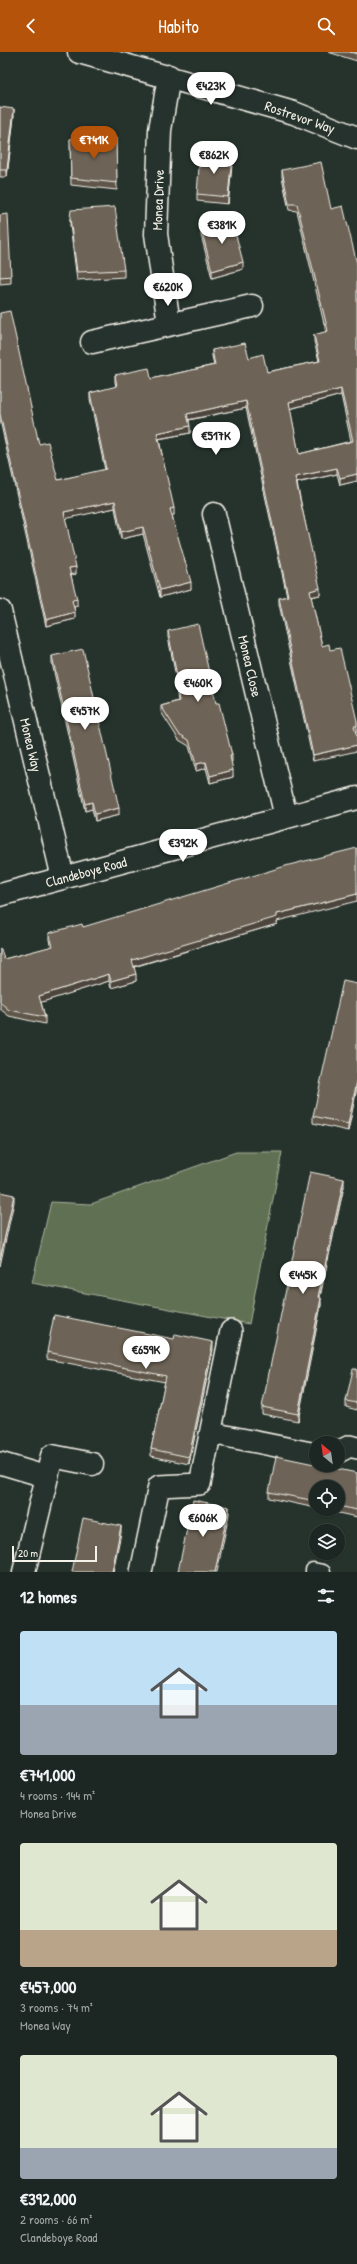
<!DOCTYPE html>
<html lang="en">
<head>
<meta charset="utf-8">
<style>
	:root { --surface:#1c2622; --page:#252e2a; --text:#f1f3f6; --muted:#a0a5a5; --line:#3a4340; --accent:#b45309 }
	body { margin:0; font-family:"Patrick Hand",sans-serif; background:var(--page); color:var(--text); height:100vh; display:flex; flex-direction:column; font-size:15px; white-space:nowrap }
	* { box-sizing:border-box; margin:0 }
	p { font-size:13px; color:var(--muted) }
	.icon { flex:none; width:22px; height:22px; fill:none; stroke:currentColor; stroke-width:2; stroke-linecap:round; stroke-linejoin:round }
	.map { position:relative; height:1520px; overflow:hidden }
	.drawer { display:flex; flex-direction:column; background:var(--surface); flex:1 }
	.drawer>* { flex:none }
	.needle { width:26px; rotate:331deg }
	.buttons { position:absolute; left:309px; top:1384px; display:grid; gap:8px }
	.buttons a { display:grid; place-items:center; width:36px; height:36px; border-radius:50%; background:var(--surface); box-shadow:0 1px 3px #0004,0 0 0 1px var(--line); font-size:20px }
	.scale { position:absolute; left:12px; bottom:10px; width:85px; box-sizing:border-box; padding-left:4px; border:2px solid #f4f1e8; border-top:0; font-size:11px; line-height:14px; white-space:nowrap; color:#f4f1e8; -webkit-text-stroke:3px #26332d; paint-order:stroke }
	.price { position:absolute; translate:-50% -34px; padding:0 9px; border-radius:14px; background:#fff; color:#222; font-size:13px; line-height:26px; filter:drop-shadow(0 1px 2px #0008) }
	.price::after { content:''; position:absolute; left:50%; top:24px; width:12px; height:9px; margin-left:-6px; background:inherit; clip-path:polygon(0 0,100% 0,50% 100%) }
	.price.on { background:var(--accent); color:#fff }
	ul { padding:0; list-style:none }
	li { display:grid; align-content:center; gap:8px; height:212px; padding:0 20px }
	li span { display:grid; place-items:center; height:124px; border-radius:4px; color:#555 }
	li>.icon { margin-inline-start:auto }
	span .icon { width:72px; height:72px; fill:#fffc; stroke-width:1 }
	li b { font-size:17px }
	h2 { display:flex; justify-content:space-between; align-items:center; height:48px; padding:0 20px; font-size:17px }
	header { display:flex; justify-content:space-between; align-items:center; height:52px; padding:0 20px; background:var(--accent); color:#fff; font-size:18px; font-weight:600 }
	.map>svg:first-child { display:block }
</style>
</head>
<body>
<header><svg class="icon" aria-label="back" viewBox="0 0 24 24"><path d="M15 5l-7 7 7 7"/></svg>Habito<svg class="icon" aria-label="search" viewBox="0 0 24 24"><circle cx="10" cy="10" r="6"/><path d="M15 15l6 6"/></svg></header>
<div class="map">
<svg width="357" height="1520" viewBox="0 0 357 1520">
	<rect width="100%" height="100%" fill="#26332d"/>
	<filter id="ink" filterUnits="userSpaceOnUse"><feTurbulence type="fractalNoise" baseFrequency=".025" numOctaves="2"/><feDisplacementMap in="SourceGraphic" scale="8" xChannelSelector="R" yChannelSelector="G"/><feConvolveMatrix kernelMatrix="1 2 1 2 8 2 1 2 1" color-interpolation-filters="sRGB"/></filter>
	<g filter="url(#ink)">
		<path fill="#617152" stroke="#aab19d" d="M236 1100H282L249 1272 32 1231 51 1150 91 1152Z"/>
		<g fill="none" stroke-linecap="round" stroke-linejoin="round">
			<g stroke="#f4f1e8" stroke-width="17">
				<path id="service" d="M313 1520V1518L323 1520"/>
			</g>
			<g stroke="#f4f1e8" stroke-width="24">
				<path id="pedestrian" d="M211 1381 316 1402
					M338 1400 350 1394 357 1396
					M0 1411 47 1425
					M141 1520 159 1434 200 1432 231 1279"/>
			</g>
			<g stroke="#f4f1e8" stroke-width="25">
				<path id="minor" d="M79 0 294 61 357 86
					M169 272 156 182 160 78 169 24
					M92 290 252 254
					M214 462 286 765
					M0 559 63 826
					M0 843 357 746
					M24 1520 52 1404 92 1412"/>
			</g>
			<use href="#service" stroke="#26332d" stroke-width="14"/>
			<use href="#pedestrian" stroke="#26332d" stroke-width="21"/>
			<use href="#minor" stroke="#26332d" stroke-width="22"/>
		</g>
		<path fill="#5e554a" stroke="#f4f1e8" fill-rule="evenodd" d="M328 0H357V9Z
			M0 55 14 64 7 125H0Z
			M116 86 117 138 71 133 70 87Z
			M232 112 228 152 197 149V142Z
			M282 118 331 157 357 212V429L340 433 337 422 297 431 320 543 311 545 322 594 330 598 357 669V680L313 709 279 552V546L287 544 246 356 189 368 190 381 159 387 174 463H172L191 537 160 545 143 482 121 487 115 456 65 466 76 522 71 523 77 554H74L75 567 46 574 0 368V261L39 392 58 428 105 418 90 347V341L116 335 115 330V323L151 327 214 313 212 304V298L249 306 267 320 319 309 314 289V283L326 280 297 159 289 158 282 125ZM341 343 351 389 299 402 290 357Z
			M0 163 11 224V231L0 232Z
			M70 166 124 218V225L77 228 70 173Z
			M201 176 243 217 212 226 201 183Z
			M168 579 216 651 232 703V710H231L233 725 210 731 206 716 196 719 189 694 179 688 161 660V654L178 649 176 636V630H177L168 585Z
			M52 604 119 763 95 769 92 757 85 759 52 611Z
			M277 869V872L134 915 136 929 111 936 109 929 41 950 45 965V972L9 964 0 957V897L4 907 51 895 49 888V881L83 875Z
			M357 932V1036L348 1079 313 1071V1064Z
			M344 1134 320 1245 321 1253 298 1369 262 1362V1355Z
			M213 1297 189 1412 151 1404V1397L165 1330 47 1307V1300Z
			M357 1317V1358L346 1355V1349Z
			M357 1421V1465L320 1457H338V1435H316V1456L269 1446V1440Z"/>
		<path fill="#4c453c" stroke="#f4f1e8" d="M14 57V64L7 125V118Z
			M232 105V112L228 152V145Z
			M243 210V217L212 226V219Z
			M341 337V343L289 357V350Z
			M246 349V356L187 368V362Z
			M190 374V381L157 387V381Z
			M337 416V422L295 431V425Z
			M357 422V429L340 433V426Z
			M115 449V456L64 467V460Z
			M174 456V463L170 464V457Z
			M143 475V482L121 487V480Z
			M76 515V522L69 523V516Z
			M191 530V537L160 545V538Z
			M320 536V543L310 545V539Z
			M77 547V554L72 555V548Z
			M75 560V567L46 574V568Z
			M357 693V699L313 709V703Z
			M206 710V716L196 719V712Z
			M233 718V725L210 731V724Z
			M92 750V757L85 759V752Z
			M119 756V763L95 769V762Z
			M357 842V849L277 869V872L132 915V908L277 862Z
			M109 922V929L39 951V944Z
			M136 922V929L111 936V929Z
			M357 1029V1036L348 1079V1072Z
			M344 1127V1134L318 1252V1245Z
			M14 1143V1150L0 1214V1207Z
			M321 1246V1253L298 1369V1362Z
			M213 1290V1297L189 1412V1405Z
			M229 1455V1462L217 1520H215Z
			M121 1474V1481L113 1520H112Z"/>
		<path fill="#6d6356" stroke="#f4f1e8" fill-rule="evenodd" d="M350 0H357V2Z
			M0 55 14 57 7 118H0Z
			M116 86 117 131 71 126 70 87Z
			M200 102 232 105 228 145 197 142Z
			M321 110 331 157 343 154 357 212V422L340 426 337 416 295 425 320 536 310 539 322 594 329 592 330 598 340 596 357 669V674H354L357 685V693L313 703 279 546 288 544 246 349 187 362 190 374 157 381 174 456 170 457 191 530 160 538 143 475 121 480 115 449 64 460 76 515 69 516 77 547 72 548 75 560 46 568 0 362V261L10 259 39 392 48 390 58 428 106 417 90 341 117 334 115 323 149 316 151 327 215 313 212 298 245 291 249 306 263 302 267 320 320 309 314 283 328 279 297 152H289L282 118ZM341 337 353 389 299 402 289 350Z
			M115 155 124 218 77 220 70 166 71 158Z
			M8 162 11 224 0 225V163Z
			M232 168 243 210 212 219 201 176Z
			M198 572 216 651H219L232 703 230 704 233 718 210 724 206 710 196 712 189 688 179 682 161 654 179 649 176 630 178 629 168 579Z
			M83 597 119 756 95 762 92 750 85 752 52 604Z
			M357 796V842L277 862V865L132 908 136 922 111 929 109 922 39 944 45 965 9 958 0 950V897H1L4 907 53 894 49 881 82 872 83 875 289 813Z
			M343 929 357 932V1029L348 1072 313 1064Z
			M310 1120 344 1127 318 1245 321 1246 298 1362 262 1355Z
			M0 1140 14 1143 0 1207Z
			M54 1263 174 1287 175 1282 213 1290 189 1405 151 1397 166 1324 47 1300Z
			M353 1317H357V1351L346 1349Z
			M276 1404 357 1421V1458L338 1454V1435H316V1449L269 1440Z
			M193 1448 229 1455 215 1520H178Z
			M83 1466 121 1474 112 1520H72Z"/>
	</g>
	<g text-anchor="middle" stroke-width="3.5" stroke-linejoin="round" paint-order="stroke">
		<g font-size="14" fill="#f4f1e8" stroke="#26332d">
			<text transform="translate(300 65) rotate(19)" y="5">Rostrevor Way</text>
			<text transform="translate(158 148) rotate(-88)" y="5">Monea Drive</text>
			<text transform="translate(250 614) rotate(77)" y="5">Monea Close</text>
			<text transform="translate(31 693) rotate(77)" y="5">Monea Way</text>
			<text transform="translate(86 820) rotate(-15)" y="5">Clandeboye Road</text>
		</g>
	</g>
</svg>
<div class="buttons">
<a><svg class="needle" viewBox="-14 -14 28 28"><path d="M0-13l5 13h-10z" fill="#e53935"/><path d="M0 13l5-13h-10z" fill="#a0a5a5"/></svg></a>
<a><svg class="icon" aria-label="locate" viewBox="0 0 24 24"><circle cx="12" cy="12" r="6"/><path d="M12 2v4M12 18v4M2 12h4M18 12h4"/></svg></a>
<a><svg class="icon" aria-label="layers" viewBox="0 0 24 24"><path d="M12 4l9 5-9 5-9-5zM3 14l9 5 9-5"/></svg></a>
</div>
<div class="scale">20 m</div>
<b class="price" style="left:211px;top:54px">€423K</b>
<b class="price on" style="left:94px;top:108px">€741K</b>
<b class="price" style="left:214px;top:123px">€862K</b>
<b class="price" style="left:222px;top:193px">€381K</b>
<b class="price" style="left:168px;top:255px">€620K</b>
<b class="price" style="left:216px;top:404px">€517K</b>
<b class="price" style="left:198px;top:651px">€460K</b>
<b class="price" style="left:85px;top:679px">€457K</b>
<b class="price" style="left:183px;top:811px">€392K</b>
<b class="price" style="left:303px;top:1243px">€445K</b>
<b class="price" style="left:146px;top:1318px">€659K</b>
<b class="price" style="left:203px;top:1486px">€606K</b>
</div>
<section class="drawer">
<h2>12 homes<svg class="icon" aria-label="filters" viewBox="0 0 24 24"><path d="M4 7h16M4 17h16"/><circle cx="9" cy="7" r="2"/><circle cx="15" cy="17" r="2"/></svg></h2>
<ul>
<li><span style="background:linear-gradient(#bfe0f5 60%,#9aa5b1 0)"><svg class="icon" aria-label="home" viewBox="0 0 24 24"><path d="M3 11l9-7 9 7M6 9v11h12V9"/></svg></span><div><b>€741,000</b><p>4 rooms · 144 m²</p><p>Monea Drive</p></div></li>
<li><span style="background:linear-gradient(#dfe7d0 70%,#b9a48a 0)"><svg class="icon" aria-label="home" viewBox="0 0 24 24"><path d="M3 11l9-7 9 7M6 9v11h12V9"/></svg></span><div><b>€457,000</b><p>3 rooms · 74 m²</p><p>Monea Way</p></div></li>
<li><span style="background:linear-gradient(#dfe7d0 75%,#9aa5b1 0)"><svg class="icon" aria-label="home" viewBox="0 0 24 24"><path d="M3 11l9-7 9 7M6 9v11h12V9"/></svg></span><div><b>€392,000</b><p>2 rooms · 66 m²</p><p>Clandeboye Road</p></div></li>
</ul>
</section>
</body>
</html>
